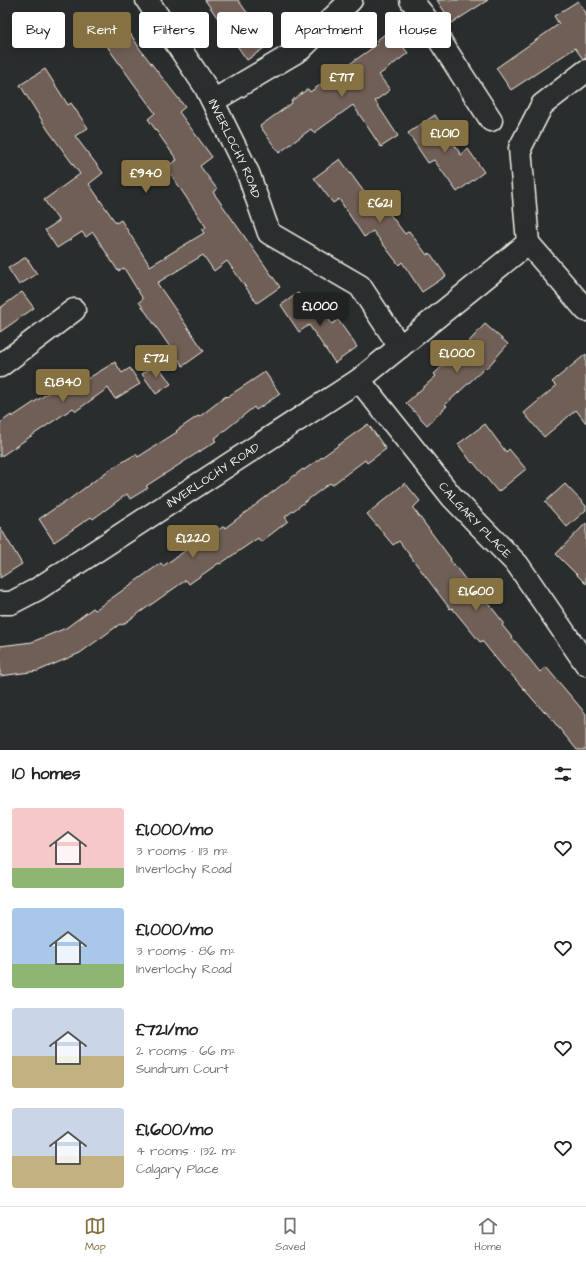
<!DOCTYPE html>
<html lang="en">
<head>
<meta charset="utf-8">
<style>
	:root { --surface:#fff; --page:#f6f6f6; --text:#222; --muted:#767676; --line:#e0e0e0; --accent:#857141 }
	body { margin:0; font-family:"Architects Daughter",sans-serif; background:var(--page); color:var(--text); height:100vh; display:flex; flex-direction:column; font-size:15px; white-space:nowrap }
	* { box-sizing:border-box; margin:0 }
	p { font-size:13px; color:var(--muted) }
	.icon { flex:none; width:22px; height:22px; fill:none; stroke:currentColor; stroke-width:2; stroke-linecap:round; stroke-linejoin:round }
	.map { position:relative; height:750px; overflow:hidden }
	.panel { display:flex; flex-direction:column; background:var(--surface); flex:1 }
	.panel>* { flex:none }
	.guide { position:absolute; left:12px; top:12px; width:562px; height:36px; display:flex; gap:8px }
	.price { position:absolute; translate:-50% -34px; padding:0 9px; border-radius:4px; background:var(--accent); color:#fff; font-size:13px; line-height:26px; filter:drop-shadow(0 1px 2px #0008) }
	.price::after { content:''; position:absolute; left:50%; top:24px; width:12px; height:9px; margin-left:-6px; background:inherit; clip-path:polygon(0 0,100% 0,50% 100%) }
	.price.on { background:#222; color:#fff }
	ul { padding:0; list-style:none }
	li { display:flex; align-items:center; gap:12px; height:100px; padding:0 12px }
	li span { display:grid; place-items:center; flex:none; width:112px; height:80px; border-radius:4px; color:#555 }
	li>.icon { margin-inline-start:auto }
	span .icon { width:48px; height:48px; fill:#fffc; stroke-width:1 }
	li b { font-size:17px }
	h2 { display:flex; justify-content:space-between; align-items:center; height:48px; padding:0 12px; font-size:17px }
	.tag { padding:0 14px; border-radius:4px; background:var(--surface); box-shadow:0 2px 10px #0003; font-size:14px; line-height:36px }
	.tag.on { background:var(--accent); color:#fff }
	.tab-bar { display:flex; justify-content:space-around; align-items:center; height:56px; border-top:1px solid var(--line); background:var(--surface); font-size:11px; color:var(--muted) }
	.tab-bar a { display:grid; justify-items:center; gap:2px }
	.tab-bar .on { color:var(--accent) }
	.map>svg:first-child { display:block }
</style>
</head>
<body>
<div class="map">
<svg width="586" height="750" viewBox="0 0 586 750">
	<rect width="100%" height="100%" fill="#2a2d2e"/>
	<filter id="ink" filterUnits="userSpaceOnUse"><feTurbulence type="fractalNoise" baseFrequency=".025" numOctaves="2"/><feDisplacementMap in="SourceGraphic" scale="8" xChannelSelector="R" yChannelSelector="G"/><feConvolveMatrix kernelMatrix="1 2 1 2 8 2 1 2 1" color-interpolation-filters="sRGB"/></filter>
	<g filter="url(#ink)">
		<path fill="#6f5f56" stroke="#f4f1e8" d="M205 0H238L270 44 247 60Z
			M437 0H488L452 23Z
			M578 1 586 13V59H583L575 48 511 90 496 68 559 24 554 16Z
			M118 14 140 49 185 107 179 112 212 157 200 166 217 189 213 192 280 287 257 303 227 261 214 271 203 255 157 283 204 351 183 366 139 302 143 299 124 268 118 271 93 232 86 237 82 232 57 248 45 230 59 221 44 200 80 174 48 130 20 85 45 69 68 105 71 103 88 128 75 136 103 173 89 184 116 223 121 220 150 266 204 233 202 230 206 227 166 167 177 160 148 119 155 113 111 52 96 28Z
			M390 30 408 53 379 75 390 90 375 101 398 136 381 147 353 105 314 133 311 129 279 153 260 126 292 103 291 101 308 89 310 92 378 44 376 41Z
			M435 115 461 155 468 149 484 172 457 192 434 160 428 163 408 133Z
			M340 159 367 196 373 192 405 234 409 231 427 255 430 253 446 276 422 292 402 262 399 265 373 231 364 237 339 199 333 203 314 178Z
			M26 257 37 274 19 285 8 268Z
			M22 292 34 308 0 332V308Z
			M298 293 306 305 315 299 332 324 338 320 357 347 335 363 309 325 299 332 281 305Z
			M485 324 508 344 486 369 485 368 445 405 447 406 427 425 406 403 436 376 434 374 452 357 453 359Z
			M586 354V423L576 410 544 437 524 413 556 386 552 382Z
			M115 362 122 373 130 368 140 384 115 399 108 388 76 411 73 408 0 457V423L11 415 12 417 48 393 81 370 87 379Z
			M157 364 171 384 156 394 142 374Z
			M265 372 280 394 256 410 254 407 214 439 216 441 146 486 148 488 130 499 127 494 93 519 91 517 54 542 39 519 67 500V501L109 470 136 454 138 457 177 432 176 431 198 416 199 417 226 396 227 397Z
			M368 424 386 449 367 463 365 460 332 485 330 483 285 517 288 521 261 542 258 538 220 564 219 563 189 584 186 580 122 625 120 624 80 653 38 671 0 676V646L32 642 66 628 93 608 95 610 161 563 163 566 192 546 194 547 224 526 225 528 303 469 304 470Z
			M485 424 506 452 509 449 526 469 498 492 473 462 472 463 458 444Z
			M405 483 420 501 413 508 451 559 450 560 481 599 483 597 504 623 502 625 540 672 546 667 586 714V750H577L545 711 544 712 509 672 508 673 482 641 480 642 452 608 450 609 399 541 393 545 367 514Z
			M565 484 586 506V510L567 527 545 502Z
			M586 523V584L556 554Z
			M0 527 22 564 0 578Z"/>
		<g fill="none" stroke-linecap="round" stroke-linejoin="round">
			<g stroke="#f4f1e8" stroke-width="25">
				<g id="minor">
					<path id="s1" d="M147 0 205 86 248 173 269 233 360 286 400 347"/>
					<path d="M411 0 424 16 491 120"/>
					<path d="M213 101 301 49 351 0"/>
					<path d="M528 243 520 148 542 105 586 71"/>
					<path d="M528 243 586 310"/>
					<path d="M0 366 74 310"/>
					<path id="s2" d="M359 380 452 497 518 565 586 664"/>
					<path id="s3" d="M0 603H11L36 590 359 380 528 243"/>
				</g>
			</g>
			<use href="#minor" stroke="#2a2d2e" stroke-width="22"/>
		</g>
	</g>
	<g text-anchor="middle" stroke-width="3.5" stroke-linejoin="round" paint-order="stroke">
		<g font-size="12" fill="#f4f1e8" stroke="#2a2d2e">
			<text dy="4" stroke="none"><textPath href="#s1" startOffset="173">INVERLOCHY ROAD</textPath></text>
			<text dy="4" stroke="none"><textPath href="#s3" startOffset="250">INVERLOCHY ROAD</textPath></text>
			<text dy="4" stroke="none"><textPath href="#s2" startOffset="182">CALGARY PLACE</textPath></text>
		</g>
	</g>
</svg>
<b class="price" style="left:342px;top:98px">£717</b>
<b class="price" style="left:445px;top:154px">£1,010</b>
<b class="price" style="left:146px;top:194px">£940</b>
<b class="price" style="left:380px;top:224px">£621</b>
<b class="price on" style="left:320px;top:327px">£1,000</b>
<b class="price" style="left:457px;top:374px">£1,000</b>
<b class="price" style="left:156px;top:379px">£721</b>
<b class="price" style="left:63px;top:403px">£1,840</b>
<b class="price" style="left:193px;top:559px">£1,220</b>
<b class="price" style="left:476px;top:612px">£1,600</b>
<div class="guide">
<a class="tag">Buy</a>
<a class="tag on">Rent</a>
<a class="tag">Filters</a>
<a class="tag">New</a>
<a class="tag">Apartment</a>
<a class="tag">House</a>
</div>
</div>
<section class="panel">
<h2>10 homes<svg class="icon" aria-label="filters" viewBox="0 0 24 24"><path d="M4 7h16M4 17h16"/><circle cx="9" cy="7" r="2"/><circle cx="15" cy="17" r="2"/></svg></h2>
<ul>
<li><span style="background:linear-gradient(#f6c9c9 75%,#8fb573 0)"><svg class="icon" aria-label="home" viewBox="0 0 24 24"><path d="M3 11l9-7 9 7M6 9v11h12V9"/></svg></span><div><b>£1,000/mo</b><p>3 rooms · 113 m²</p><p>Inverlochy Road</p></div><svg class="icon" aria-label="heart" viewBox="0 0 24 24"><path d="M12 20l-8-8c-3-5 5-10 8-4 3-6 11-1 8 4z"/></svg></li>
<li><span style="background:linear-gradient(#a9c7e8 70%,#8fb573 0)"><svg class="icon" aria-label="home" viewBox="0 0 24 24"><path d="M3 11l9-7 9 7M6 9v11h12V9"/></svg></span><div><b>£1,000/mo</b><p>3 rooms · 86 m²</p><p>Inverlochy Road</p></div><svg class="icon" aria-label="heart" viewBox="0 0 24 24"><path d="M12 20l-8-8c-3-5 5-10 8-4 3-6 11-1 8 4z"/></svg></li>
<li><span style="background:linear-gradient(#c9d6e8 60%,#c2b280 0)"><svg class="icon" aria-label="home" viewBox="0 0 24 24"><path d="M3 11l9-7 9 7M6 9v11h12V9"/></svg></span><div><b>£721/mo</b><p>2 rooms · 66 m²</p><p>Sundrum Court</p></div><svg class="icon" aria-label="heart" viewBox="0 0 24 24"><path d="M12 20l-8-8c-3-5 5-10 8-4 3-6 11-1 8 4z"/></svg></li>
<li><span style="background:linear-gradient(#c9d6e8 60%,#c2b280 0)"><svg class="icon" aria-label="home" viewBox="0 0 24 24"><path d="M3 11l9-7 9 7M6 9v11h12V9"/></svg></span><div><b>£1,600/mo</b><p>4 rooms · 132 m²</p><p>Calgary Place</p></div><svg class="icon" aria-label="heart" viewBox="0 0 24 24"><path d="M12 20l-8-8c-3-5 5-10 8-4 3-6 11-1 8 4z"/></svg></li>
</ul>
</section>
<nav class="tab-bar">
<a class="on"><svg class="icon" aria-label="map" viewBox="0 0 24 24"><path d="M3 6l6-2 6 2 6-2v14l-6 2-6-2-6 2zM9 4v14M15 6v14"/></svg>Map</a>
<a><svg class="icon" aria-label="saved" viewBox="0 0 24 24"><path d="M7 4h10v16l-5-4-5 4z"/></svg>Saved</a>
<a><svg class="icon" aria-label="home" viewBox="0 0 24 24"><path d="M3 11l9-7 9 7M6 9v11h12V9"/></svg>Home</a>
</nav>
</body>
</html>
